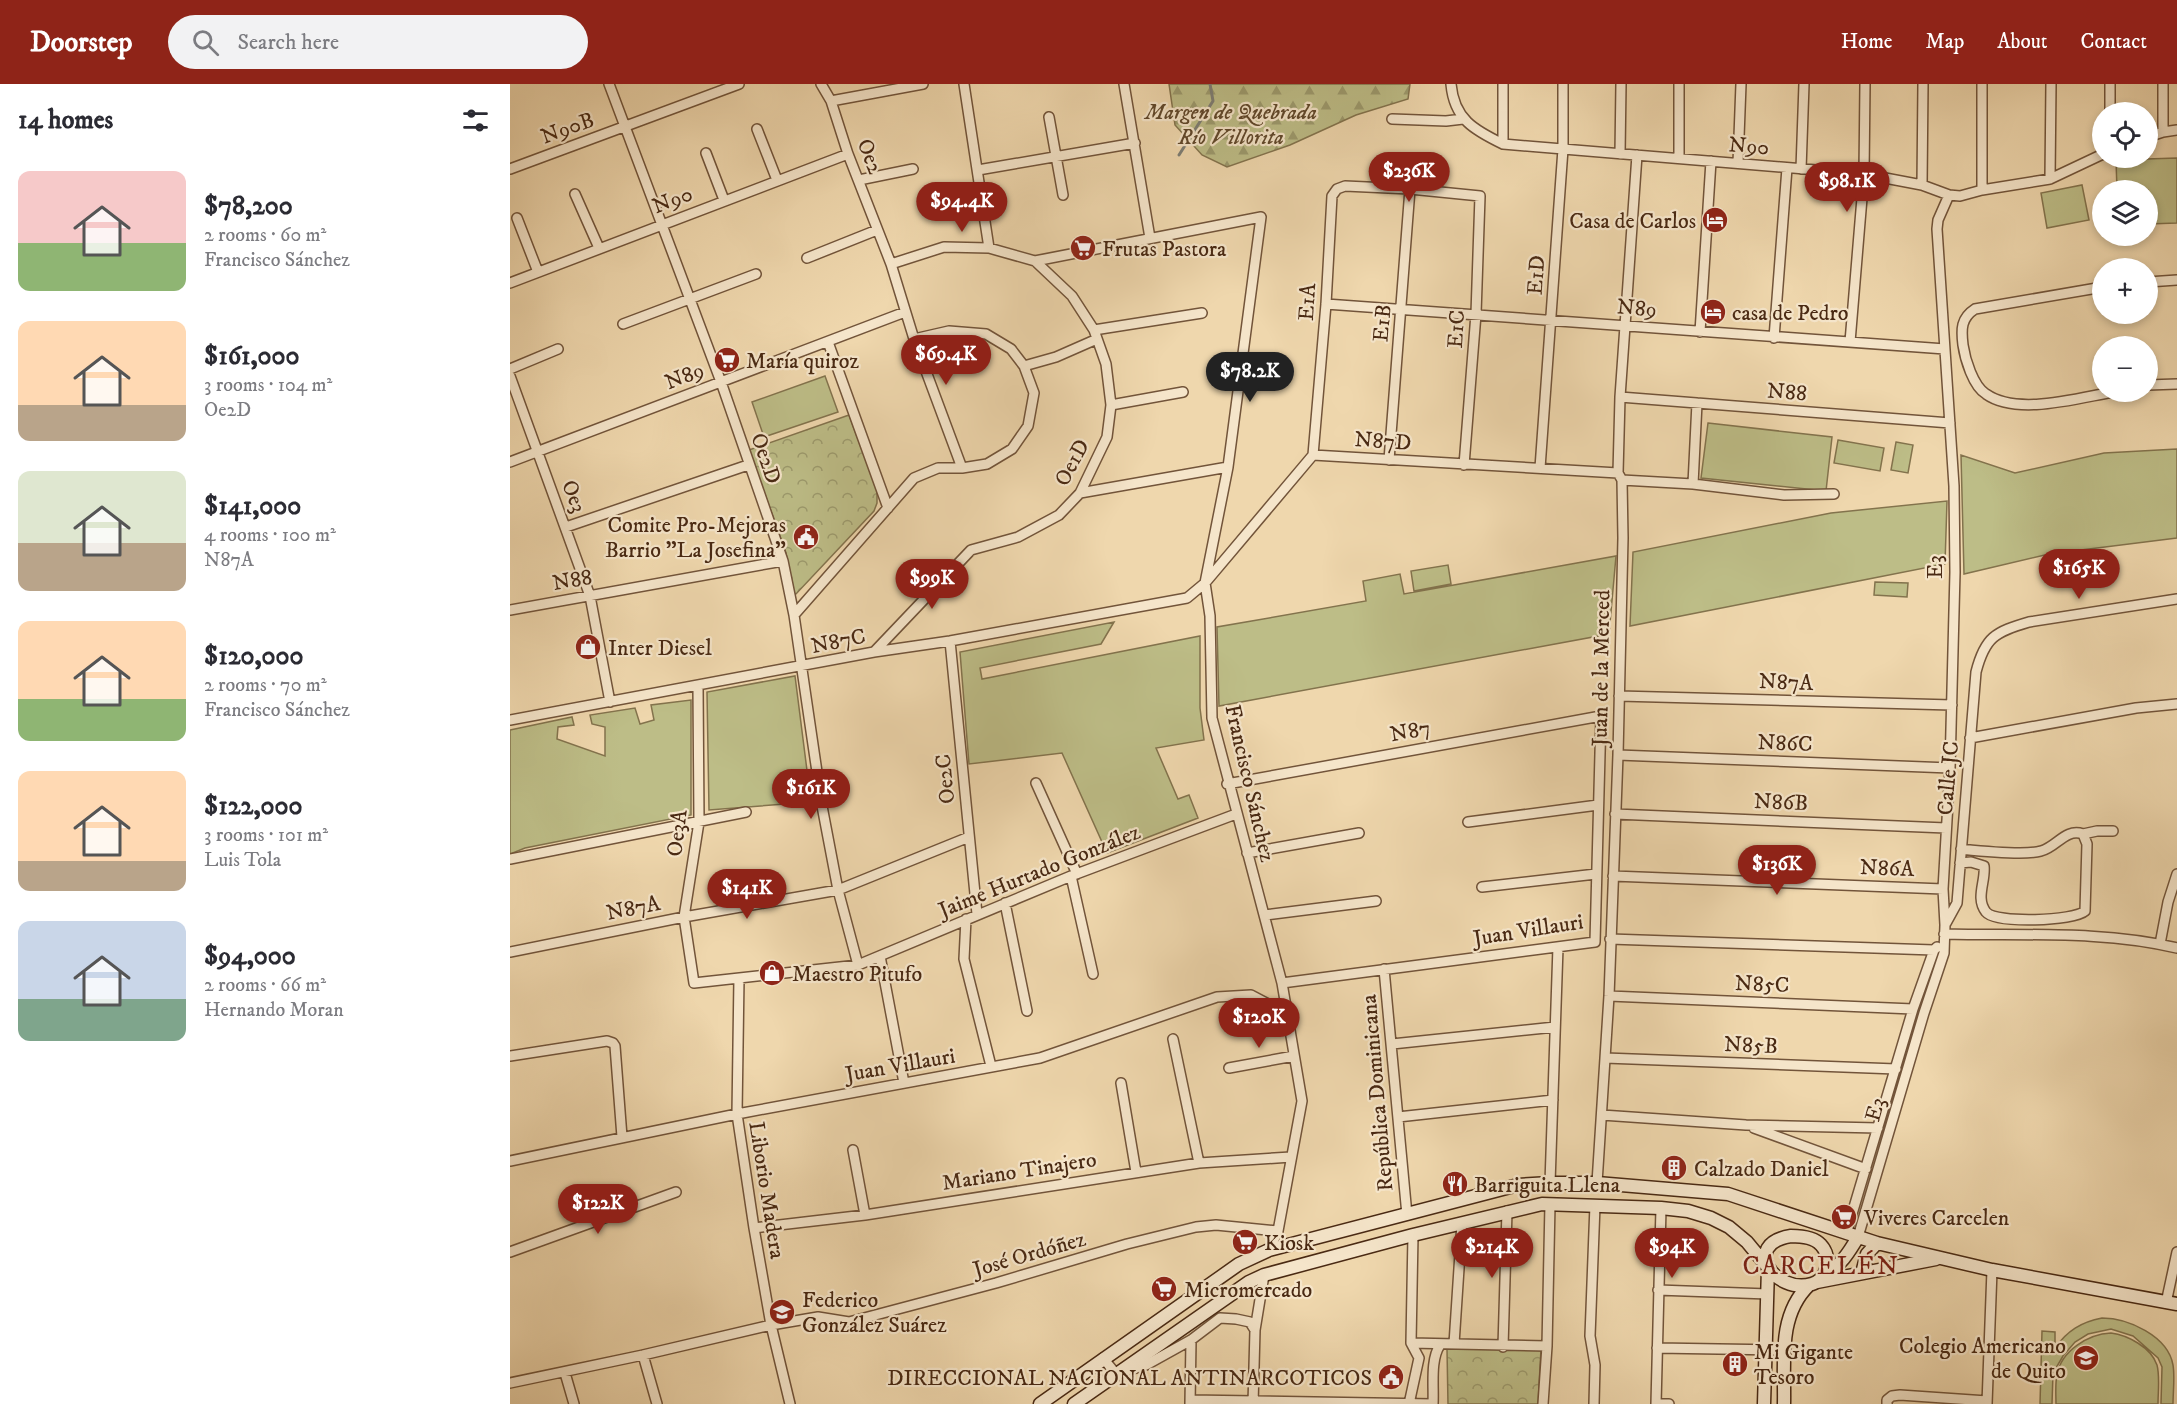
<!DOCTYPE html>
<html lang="en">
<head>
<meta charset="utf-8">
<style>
	:root { --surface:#fff; --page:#f2f2f3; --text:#2b2b33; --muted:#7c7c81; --accent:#8f2418 }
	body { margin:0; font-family:"IM FELL DW Pica",serif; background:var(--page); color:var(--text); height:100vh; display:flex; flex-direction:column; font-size:22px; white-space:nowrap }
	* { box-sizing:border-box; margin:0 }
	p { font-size:20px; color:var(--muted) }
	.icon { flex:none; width:33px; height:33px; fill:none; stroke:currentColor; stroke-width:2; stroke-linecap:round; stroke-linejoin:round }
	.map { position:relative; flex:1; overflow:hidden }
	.sheet { display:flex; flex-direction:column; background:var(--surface); width:510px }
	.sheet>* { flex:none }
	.fabs { position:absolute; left:1582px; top:18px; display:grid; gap:12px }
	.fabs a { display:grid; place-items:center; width:66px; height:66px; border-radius:50%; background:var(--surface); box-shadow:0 3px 9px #0003; font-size:30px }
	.price { position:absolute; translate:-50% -51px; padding:0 14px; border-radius:21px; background:var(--accent); color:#fff; font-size:20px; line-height:39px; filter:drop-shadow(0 2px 3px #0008) }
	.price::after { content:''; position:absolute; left:50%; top:36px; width:18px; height:14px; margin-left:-9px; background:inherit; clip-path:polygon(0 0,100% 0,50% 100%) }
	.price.on { background:#222; color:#fff }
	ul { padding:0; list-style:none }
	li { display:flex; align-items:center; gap:18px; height:150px; padding:0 18px }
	li span { display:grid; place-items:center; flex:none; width:168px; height:120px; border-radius:12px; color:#555 }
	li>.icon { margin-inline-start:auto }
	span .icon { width:72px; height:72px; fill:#fffc; stroke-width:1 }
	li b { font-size:26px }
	h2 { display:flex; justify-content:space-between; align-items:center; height:72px; padding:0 18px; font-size:26px }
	header { display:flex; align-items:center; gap:36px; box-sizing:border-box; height:84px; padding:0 30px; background:var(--accent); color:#fff }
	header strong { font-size:28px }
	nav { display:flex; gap:33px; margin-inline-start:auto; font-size:21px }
	.search { width:420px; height:54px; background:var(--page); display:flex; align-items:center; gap:15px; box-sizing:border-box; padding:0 21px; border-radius:33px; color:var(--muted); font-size:22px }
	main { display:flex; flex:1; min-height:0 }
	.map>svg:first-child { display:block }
</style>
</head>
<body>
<header>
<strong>Doorstep</strong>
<div class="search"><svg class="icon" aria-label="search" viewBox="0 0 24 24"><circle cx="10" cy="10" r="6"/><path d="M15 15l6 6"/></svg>Search here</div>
<nav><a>Home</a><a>Map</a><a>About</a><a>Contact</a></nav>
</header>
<main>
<section class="sheet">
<h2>14 homes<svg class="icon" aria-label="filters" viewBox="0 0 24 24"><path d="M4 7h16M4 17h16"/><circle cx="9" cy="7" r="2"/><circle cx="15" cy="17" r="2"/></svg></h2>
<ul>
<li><span style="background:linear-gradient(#f6c9c9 60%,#8fb573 0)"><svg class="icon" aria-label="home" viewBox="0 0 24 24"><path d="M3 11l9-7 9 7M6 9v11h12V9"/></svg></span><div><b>$78,200</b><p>2 rooms · 60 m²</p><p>Francisco Sánchez</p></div></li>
<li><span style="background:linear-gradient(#ffd9b3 70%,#b9a48a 0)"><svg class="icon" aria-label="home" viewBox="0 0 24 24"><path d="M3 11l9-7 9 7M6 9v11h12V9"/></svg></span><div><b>$161,000</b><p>3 rooms · 104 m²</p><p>Oe2D</p></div></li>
<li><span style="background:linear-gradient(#dfe7d0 60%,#b9a48a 0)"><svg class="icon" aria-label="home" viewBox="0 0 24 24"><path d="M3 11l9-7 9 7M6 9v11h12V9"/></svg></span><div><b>$141,000</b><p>4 rooms · 100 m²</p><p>N87A</p></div></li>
<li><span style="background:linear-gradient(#ffd9b3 65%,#8fb573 0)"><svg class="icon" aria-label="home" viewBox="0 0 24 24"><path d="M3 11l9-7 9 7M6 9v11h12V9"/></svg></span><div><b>$120,000</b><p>2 rooms · 70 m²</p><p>Francisco Sánchez</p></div></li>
<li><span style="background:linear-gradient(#ffd9b3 75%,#b9a48a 0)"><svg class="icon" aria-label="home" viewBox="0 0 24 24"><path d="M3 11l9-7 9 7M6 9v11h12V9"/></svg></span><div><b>$122,000</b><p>3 rooms · 101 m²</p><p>Luis Tola</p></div></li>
<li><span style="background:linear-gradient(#c9d6e8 65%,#7fa58c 0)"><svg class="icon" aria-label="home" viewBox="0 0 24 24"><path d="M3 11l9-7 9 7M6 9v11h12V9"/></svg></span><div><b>$94,000</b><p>2 rooms · 66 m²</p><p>Hernando Moran</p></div></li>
</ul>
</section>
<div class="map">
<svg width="1667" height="1320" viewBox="0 0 1667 1320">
	<defs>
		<pattern id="forest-firs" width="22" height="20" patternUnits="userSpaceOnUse" patternTransform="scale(1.5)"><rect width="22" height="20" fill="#bdbd87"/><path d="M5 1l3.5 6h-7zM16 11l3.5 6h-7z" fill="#9c9a6d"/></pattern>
		<pattern id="park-crowns" width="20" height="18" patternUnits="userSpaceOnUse" patternTransform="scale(1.5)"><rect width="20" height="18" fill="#bdbd87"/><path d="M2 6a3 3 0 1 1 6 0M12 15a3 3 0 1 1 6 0" fill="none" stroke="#9c9a6d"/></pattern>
	</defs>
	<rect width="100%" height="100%" fill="#efd7ad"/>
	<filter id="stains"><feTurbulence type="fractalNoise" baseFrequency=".00333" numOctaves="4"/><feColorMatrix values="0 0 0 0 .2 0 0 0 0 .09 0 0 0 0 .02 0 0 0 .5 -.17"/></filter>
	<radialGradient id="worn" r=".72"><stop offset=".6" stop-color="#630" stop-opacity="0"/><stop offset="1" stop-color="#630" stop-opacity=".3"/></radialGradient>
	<path fill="#bdbd87" stroke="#83734d" stroke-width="1.5" d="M1667 74V139L1638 140V106H1607L1606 76Z
		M1572 101 1579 136 1537 144 1531 109Z
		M315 292 328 328 254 353 242 318Z
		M1198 339 1322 353 1316 407 1191 394Z
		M1328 356 1374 364 1370 387 1324 379Z
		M1386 358 1403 361 1398 389 1381 386Z
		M1667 365V454L1539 470 1454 490 1451 371 1505 389 1594 369Z
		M1437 417 1435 480 1120 542 1123 468 1321 429Z
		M1106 472 1099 550 709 622 707 543 856 517 853 497 890 490 894 510Z
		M938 481 941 500 904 507 901 487Z
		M1365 498 1398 499 1397 513 1364 511Z
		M604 538 591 560 470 584 472 595 690 552V624L694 656 646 664 668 715 679 711 688 734 597 769 552 669 459 680 450 568Z
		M285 592 301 718 199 726 197 608Z
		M181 616V731L15 764 0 770V646L62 633 64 641 48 643 47 655 95 672V643L82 640 80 631 125 624 130 640 144 636 141 621Z
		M1592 1234C1618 1234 1658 1252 1663 1281 1665 1293 1663 1308 1663 1320H1651L1652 1283 1648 1274 1623 1252 1601 1245 1578 1250 1565 1258 1553 1272 1543 1289 1542 1320H1530L1532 1247 1545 1248V1264C1557 1247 1571 1238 1592 1234Z
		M1601 1249C1617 1251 1641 1263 1647 1281 1650 1292 1648 1308 1648 1320H1546C1546 1311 1545 1300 1547 1291 1551 1267 1578 1250 1601 1249Z"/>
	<path fill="url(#forest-firs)" stroke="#83734d" stroke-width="1.5" d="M659 0H900L898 15 846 31 780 61 717 83 692 71 665 41Z"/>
	<path fill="url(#park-crowns)" stroke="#83734d" stroke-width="1.5" d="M339 331 367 406V419L364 427 286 510 283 509 276 469 239 366Z
		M937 1265H1031L1028 1320H938Z"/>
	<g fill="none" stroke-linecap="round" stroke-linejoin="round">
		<path stroke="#7d7e75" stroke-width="3" d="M669 71 703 17 700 0"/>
		<g stroke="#72543a" stroke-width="12">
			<path id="street" d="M99 0 211 298 273 477 284 531 312 722 328 806 348 881
				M311 0 321 17 338 70 381 180 404 255 452 384
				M454 0 479 164
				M614 0 640 154
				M941 0C944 35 964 46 993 60L1354 90 1412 101 1439 111 1450 112 1472 106 1540 95 1593 70
				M321 17 413 0
				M1600 28V0
				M539 33 553 111
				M882 35 936 37 953 35
				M247 45 267 96
				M1653 48V0
				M1638 53 1653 48 1667 46
				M993 60V0
				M196 69 214 116
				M1110 70 1111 0
				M1169 74V0
				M1228 79 1231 0
				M0 85 229 0
				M1291 85 1294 0
				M468 86 625 59
				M1540 95 1541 0
				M349 96 403 85
				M1412 101 1413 0
				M1472 106V0
				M65 110 89 164
				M7 134 28 188
				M297 174 367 146
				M525 177 751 133 718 383 695 499 700 532 702 634 772 899 792 1017 768 1147 759 1166
				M1638 198 1667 196
				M0 199 338 70
				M1593 203 1465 225C1451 234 1451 245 1453 261 1455 275 1463 302 1476 310 1507 332 1568 314 1603 308
				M816 220 1435 265
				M113 240 246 190
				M584 246 692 229
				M1190 248 1201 77
				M1264 254 1277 84
				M318 258 378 424
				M1340 258 1354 90 1355 0
				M514 282 546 273 587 255
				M0 285 48 265
				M0 292 80 512 100 618
				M1638 301 1667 300
				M1110 313 1440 339
				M601 321 673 308
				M803 371 816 220 822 112 827 105 835 102 900 105 970 112 966 230 954 381
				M803 371 1108 389
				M879 376 900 105
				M0 378 395 228
				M1030 384 1053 65V0
				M1112 396 1183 400 1274 411 1324 410
				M1183 400 1187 319
				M570 409 718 383
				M56 443 238 381
				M0 526 273 477
				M284 531 404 394 428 384H452L477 380 502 365 518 342 524 309 514 282 501 265 476 250 439 247 404 255
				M440 557 467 830
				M364 568 461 466 508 453 549 431 570 409 597 353 601 321 596 280 584 246 562 212 525 177 479 164 434 163 381 180
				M188 602 189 738 174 833 184 899 348 881 561 792 726 730
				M1109 612 1442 621
				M0 636 364 568 440 557 677 514 695 499 803 371
				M1460 654 1626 624 1667 620
				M1108 671 1440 684
				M526 699 567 790
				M717 700 1091 632 1085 858 772 899
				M1105 730 1436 744
				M958 738 1088 721
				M1573 750 1587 747H1603
				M737 769 849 749
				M0 775 236 728
				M1450 779 1461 778 1474 782C1476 797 1465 814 1476 828 1486 840 1564 837 1575 827L1577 760 1573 750C1555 744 1547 763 1531 767 1515 772 1470 767 1451 765
				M561 792 583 890
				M1103 792 1433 805
				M972 803 1086 790
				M495 819 517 927
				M755 831 866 817
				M456 835 454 875 481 982
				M1436 839 1447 819 1466 588C1475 553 1485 548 1519 538L1667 515
				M1434 850C1511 852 1592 846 1667 864
				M1100 855 1424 866
				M1650 860 1658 818 1667 790
				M0 868 174 833 328 806 459 753
				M370 872 394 999
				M874 885 897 1131
				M229 894 227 1030 244 1144 261 1241 280 1320
				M1099 912 1403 925
				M663 955 689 1079
				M882 960 1045 943
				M0 972 97 957 103 959 105 962 112 1053
				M1095 974 1386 985
				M719 984 784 972
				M611 999 626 1088
				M1092 1031 1236 1041 1368 1044
				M888 1033 1043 1016
				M1244 1044 1356 1085
				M343 1066 355 1131
				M0 1077 227 1030 530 974 707 913 741 911 777 930
				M1040 1099 1048 863
				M1087 1099 1099 912 1108 671 1113 454 1112 396 1108 389 1110 313 1127 71
				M244 1144 355 1131 689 1079 781 1073
				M1336 1150 1403 925 1424 866 1427 863
				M1348 1153 1414 929 1434 869 1435 841 1433 805 1440 684 1445 488 1444 402 1427 145 1428 136 1439 111
				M0 1168 166 1108
				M1148 1206 1258 1210
				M1656 1219 1667 1168
				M901 1259 1037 1262
				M944 1260 952 1139
				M993 1263 997 1127
				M1147 1264 1276 1266
				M133 1271 147 1320
				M593 1274 606 1290 636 1281 681 1256 710 1234 726 1235 740 1238 745 1246
				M55 1289 64 1320
				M0 1299 133 1271 261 1241 308 1233 339 1238 486 1199 617 1160 686 1143 706 1141 768 1147
				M680 1316 923 1320
				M680 1320 681 1256
				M743 1320 745 1246 754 1191
				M899 1320 909 1274 901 1259 903 1151
				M923 1320C924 1302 920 1276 930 1261
				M1033 1320 1037 1262 1040 1120
				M1084 1320 1085 1281 1080 1252 1085 1121
				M1146 1320 1151 1124
				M1146 1320H1159
				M1377 1320V1316L1382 1312 1390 1311 1477 1317
				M1477 1320 1482 1186"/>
		</g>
		<g stroke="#492913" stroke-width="15">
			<path id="secondary" d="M1281 1152C1291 1152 1304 1153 1311 1161 1322 1173 1318 1195 1302 1200 1265 1211 1230 1160 1281 1152Z
				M1352 1189 1357 1170 1367 1159
				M1314 1191C1331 1181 1338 1170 1348 1153
				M1307 1198 1426 1175
				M530 1320 729 1180 759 1166 1008 1101 1040 1099H1087L1218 1110 1367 1159 1482 1186 1667 1220
				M564 1320 739 1198 754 1191 903 1151 1032 1120 1151 1124 1178 1127 1201 1134 1219 1143 1237 1158 1256 1181
				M1254 1320 1258 1184
				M1274 1320C1275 1279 1267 1232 1299 1201"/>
		</g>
		<use href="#street" stroke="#f5e5ca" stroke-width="9"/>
		<use href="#secondary" stroke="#f5e5ca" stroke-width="12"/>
	</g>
	<defs>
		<g id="hotel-disc" transform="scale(1.35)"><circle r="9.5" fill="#8f2418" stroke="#f5e5ca"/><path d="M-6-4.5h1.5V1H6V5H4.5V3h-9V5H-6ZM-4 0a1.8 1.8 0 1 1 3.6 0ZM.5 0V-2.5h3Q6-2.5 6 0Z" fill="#fff"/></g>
		<g id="supermarket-disc" transform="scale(1.35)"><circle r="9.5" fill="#8f2418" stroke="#f5e5ca"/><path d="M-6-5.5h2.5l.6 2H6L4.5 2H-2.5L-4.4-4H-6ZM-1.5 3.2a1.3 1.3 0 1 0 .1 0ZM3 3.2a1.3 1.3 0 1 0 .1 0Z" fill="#fff"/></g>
		<g id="civic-disc" transform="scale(1.35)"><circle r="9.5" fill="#8f2418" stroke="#f5e5ca"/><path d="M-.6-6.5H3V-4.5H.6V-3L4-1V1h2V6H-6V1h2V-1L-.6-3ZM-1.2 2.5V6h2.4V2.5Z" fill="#fff"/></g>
		<g id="shop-disc" transform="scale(1.35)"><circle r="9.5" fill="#8f2418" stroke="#f5e5ca"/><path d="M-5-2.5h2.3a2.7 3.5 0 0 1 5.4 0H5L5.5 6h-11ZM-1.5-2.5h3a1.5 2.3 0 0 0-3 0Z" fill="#fff"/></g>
		<g id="building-disc" transform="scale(1.35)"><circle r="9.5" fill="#8f2418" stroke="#f5e5ca"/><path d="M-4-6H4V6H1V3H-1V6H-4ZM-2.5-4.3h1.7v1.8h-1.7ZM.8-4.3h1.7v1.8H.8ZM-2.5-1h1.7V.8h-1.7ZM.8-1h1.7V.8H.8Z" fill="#fff"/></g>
		<g id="restaurant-disc" transform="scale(1.35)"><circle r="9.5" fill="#8f2418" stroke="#f5e5ca"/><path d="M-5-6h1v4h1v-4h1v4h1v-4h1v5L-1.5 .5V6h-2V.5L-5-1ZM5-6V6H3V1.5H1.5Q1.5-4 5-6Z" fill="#fff"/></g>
		<g id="school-disc" transform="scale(1.35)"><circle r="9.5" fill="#8f2418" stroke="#f5e5ca"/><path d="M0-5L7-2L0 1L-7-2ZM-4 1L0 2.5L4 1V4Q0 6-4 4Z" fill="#fff"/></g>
	</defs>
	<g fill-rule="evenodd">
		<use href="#hotel-disc" x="1205" y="136"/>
		<use href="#supermarket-disc" x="573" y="164"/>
		<use href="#hotel-disc" x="1203" y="228"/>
		<use href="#supermarket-disc" x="217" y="276"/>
		<use href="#civic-disc" x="296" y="453"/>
		<use href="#shop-disc" x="78" y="563"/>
		<use href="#shop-disc" x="262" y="889"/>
		<use href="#building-disc" x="1164" y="1084"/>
		<use href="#restaurant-disc" x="945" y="1100"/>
		<use href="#supermarket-disc" x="1334" y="1133"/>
		<use href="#supermarket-disc" x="735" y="1158"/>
		<use href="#supermarket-disc" x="654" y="1205"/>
		<use href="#school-disc" x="272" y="1228"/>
		<use href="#school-disc" x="1576" y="1274"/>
		<use href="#building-disc" x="1225" y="1280"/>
		<use href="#civic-disc" x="881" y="1293"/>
	</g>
	<g text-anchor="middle" stroke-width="4.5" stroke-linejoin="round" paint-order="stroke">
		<g font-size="22" font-style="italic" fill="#60472a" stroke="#f5e5ca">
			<text x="721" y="35">Margen de Quebrada<tspan x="721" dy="25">Río Villorita</tspan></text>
		</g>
		<g font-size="22" fill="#492913" stroke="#f5e5ca">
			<text transform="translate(57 43) rotate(-20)" y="8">N90B</text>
			<text transform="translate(1239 61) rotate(5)" y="8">N90</text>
			<text transform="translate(361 72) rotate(69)" y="8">Oe2</text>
			<text transform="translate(162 115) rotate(-21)" y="8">N90</text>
			<text transform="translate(1025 191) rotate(-86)" y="8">E1D</text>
			<text transform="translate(796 218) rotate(-86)" y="8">E1A</text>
			<text transform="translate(1127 223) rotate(5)" y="8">N89</text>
			<text transform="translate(871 239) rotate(-85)" y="8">E1B</text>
			<text transform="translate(945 245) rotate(-86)" y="8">E1C</text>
			<text transform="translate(174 291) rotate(-21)" y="8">N89</text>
			<text transform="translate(1277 307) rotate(4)" y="8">N88</text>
			<text transform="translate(873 356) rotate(4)" y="8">N87D</text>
			<text transform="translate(257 374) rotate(71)" y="8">Oe2D</text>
			<text transform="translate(561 378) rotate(-62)" y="8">Oe1D</text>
			<text transform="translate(65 412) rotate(69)" y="8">Oe3</text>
			<text transform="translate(1424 483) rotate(-90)" y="8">E3</text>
			<text transform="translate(62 495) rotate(-10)" y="8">N88</text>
			<text transform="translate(328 556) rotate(-11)" y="8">N87C</text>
			<text transform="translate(1090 584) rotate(-89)" y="8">Juan de la Merced</text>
			<text transform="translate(1276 597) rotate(2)" y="8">N87A</text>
			<text transform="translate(900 646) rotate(-10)" y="8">N87</text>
			<text transform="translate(1275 658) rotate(2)" y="8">N86C</text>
			<text transform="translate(1437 694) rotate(-85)" y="8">Calle JC</text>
			<text transform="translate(434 695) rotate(-95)" y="8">Oe2C</text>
			<text transform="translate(741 699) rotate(77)" y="8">Francisco Sánchez</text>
			<text transform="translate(1271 717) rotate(2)" y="8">N86B</text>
			<text transform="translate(166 749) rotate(-83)" y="8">Oe3A</text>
			<text transform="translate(1377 783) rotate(2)" y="8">N86A</text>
			<text transform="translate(529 786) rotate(-22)" y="8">Jaime Hurtado González</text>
			<text transform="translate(123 823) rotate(-11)" y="8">N87A</text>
			<text transform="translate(1018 845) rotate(-9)" y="8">Juan Villauri</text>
			<text transform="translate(1252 899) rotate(2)" y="8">N85C</text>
			<text transform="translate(1241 960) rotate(2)" y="8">N85B</text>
			<text transform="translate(390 980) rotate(-10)" y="8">Juan Villauri</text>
			<text transform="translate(866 1009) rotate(-95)" y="8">República Dominicana</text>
			<text transform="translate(1364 1025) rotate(-74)" y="8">E3</text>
			<text transform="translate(509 1086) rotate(-9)" y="8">Mariano Tinajero</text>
			<text transform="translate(258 1106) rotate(81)" y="8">Liborio Madera</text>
			<text transform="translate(519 1169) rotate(-16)" y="8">José Ordóñez</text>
		</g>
		<g font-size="22" fill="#492913" stroke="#f5e5ca" text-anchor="start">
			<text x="1186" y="144" text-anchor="end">Casa de Carlos</text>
			<text x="592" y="172">Frutas Pastora</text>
			<text x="1222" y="236">casa de Pedro</text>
			<text x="236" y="284">María quiroz</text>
			<text x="276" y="448" text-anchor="end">Comite Pro-Mejoras<tspan x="276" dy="25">Barrio "La Josefina"</tspan></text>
			<text x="98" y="571">Inter Diesel</text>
			<text x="282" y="897">Maestro Pitufo</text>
			<text x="1184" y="1092">Calzado Daniel</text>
			<text x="964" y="1108">Barriguita Llena</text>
			<text x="1354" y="1141">Viveres Carcelen</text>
			<text x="754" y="1166">Kiosk</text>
			<text x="674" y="1213">Micromercado</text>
			<text x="292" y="1223">Federico<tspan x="292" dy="25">González Suárez</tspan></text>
			<text x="1556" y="1269" text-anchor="end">Colegio Americano<tspan x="1556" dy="25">de Quito</tspan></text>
			<text x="1244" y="1275">Mi Gigante<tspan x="1244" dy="25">Tesoro</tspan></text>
			<text x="862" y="1301" text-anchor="end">DIRECCIONAL NACIONAL ANTINARCOTICOS</text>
		</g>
		<g font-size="26" letter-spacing="1.5" fill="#7a1f14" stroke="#f5e5ca">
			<text x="1311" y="1190">CARCELÉN</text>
		</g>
	</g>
	<rect width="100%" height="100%" filter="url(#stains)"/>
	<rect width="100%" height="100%" fill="url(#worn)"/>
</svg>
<div class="fabs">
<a><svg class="icon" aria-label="locate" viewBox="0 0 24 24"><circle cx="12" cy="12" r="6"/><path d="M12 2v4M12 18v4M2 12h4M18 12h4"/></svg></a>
<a><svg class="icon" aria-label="layers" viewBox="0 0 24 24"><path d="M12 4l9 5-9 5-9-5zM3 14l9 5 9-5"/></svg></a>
<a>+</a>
<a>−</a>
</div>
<b class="price" style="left:899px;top:119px">$236K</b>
<b class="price" style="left:1337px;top:129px">$98.1K</b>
<b class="price" style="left:452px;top:149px">$94.4K</b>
<b class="price" style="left:436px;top:302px">$69.4K</b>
<b class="price on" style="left:740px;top:319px">$78.2K</b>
<b class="price" style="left:1569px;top:516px">$165K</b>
<b class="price" style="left:422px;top:526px">$99K</b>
<b class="price" style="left:301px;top:736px">$161K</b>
<b class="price" style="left:1267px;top:812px">$136K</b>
<b class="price" style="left:237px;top:836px">$141K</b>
<b class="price" style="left:749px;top:965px">$120K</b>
<b class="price" style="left:88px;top:1151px">$122K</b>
<b class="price" style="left:982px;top:1195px">$214K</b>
<b class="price" style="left:1162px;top:1195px">$94K</b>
</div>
</main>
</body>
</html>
